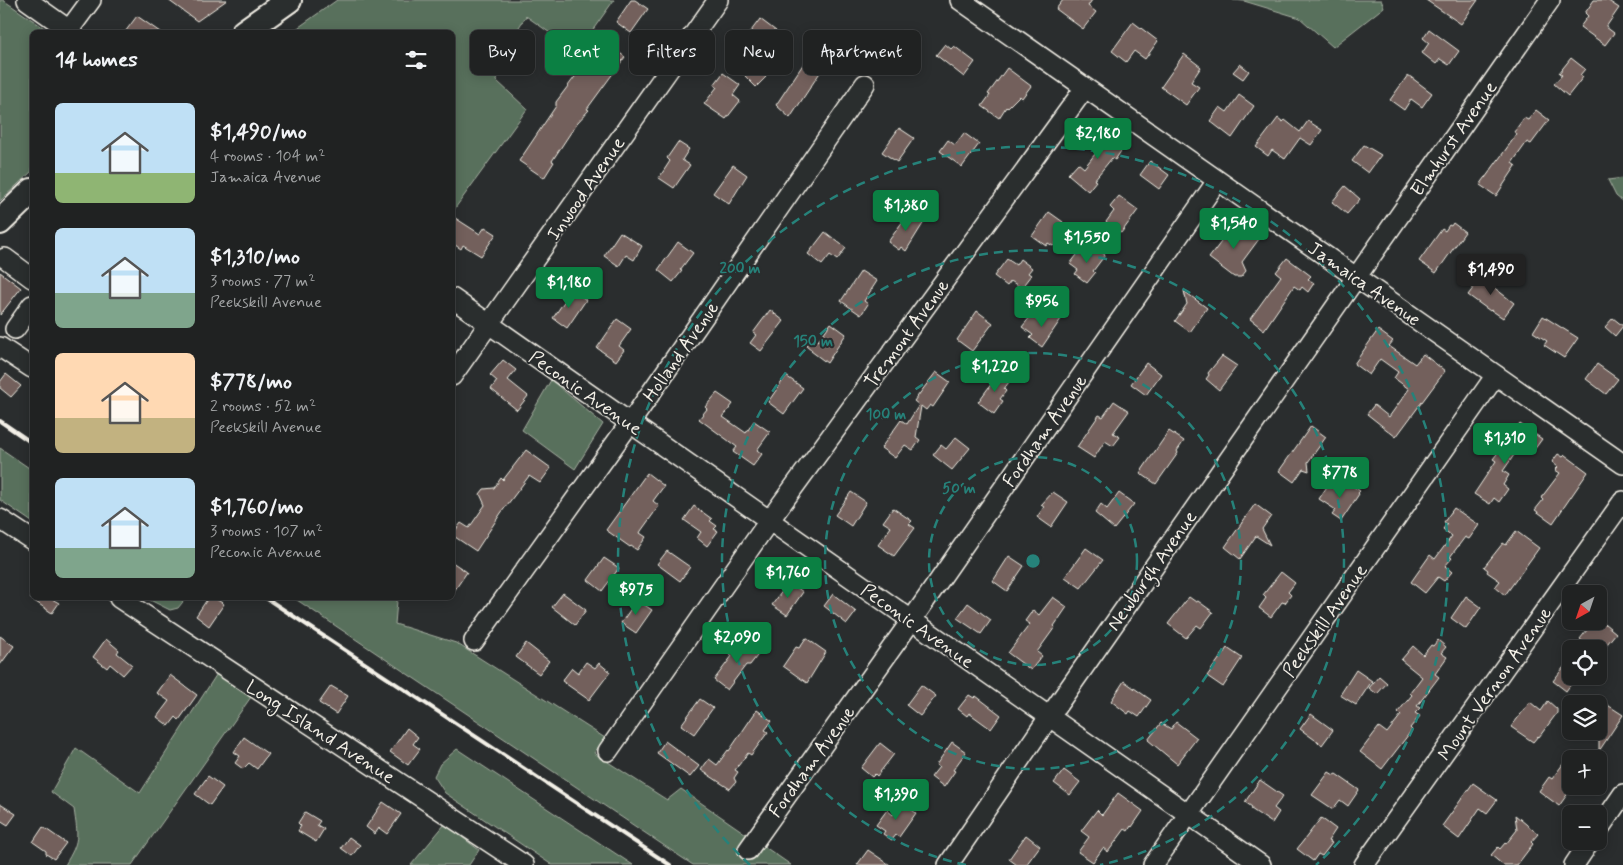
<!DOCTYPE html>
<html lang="en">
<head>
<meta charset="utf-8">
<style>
	:root { --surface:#202222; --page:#2d2f2f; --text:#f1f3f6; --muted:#a2a4a5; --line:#3d3f40; --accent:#0b8043 }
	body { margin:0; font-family:Mynerve,sans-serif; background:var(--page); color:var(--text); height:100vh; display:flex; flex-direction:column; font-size:19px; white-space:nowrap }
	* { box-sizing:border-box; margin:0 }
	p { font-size:16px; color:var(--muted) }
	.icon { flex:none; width:28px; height:28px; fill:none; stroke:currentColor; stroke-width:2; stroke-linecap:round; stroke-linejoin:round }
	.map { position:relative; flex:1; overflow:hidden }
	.drawer { position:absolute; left:30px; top:30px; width:425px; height:570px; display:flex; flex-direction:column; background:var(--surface); border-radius:8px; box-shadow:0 2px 12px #0003,0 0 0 1px var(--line) }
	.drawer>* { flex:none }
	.hud { position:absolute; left:470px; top:30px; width:475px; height:45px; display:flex; gap:10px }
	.needle { width:32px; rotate:220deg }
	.buttons { position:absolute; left:1562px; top:585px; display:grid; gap:10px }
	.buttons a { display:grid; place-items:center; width:45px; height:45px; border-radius:8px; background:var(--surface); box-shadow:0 2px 12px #0003,0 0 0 1px var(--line); font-size:25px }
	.price { position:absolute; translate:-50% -42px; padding:0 11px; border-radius:5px; background:var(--accent); color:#fff; font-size:16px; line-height:32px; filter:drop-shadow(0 1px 2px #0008) }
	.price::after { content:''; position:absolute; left:50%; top:30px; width:15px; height:11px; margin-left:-8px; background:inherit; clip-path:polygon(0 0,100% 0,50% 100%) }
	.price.selected { background:#222; color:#fff }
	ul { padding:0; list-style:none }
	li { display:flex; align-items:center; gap:15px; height:125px; padding:0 25px }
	li span { display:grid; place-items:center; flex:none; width:140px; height:100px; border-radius:8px; color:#555 }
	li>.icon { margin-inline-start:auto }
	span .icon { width:60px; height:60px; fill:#fffc; stroke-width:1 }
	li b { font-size:21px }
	h2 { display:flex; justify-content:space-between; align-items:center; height:60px; padding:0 25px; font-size:21px }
	.tag { padding:0 18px; border-radius:8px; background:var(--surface); box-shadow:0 2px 12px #0003,0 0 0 1px var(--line); font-size:18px; line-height:45px }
	.tag.selected { background:var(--accent); color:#fff }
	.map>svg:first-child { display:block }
</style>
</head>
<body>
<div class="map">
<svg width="1623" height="865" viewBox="0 0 1623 865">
	<rect width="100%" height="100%" fill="#2a2d2e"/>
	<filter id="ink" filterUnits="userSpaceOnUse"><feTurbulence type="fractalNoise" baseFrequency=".02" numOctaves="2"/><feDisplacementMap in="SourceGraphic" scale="10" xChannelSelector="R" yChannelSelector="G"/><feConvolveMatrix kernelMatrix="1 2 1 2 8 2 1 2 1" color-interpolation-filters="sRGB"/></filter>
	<g filter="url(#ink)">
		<path fill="#59705c" stroke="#a6b0a2" d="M0 0H3L50 32H32V171L0 201Z
			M337 0H614L577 52 526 16 499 59 497 81 527 109 453 211 452 32H292Z
			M1233 0H1381L1384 7 1333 47 1300 18 1244 1Z
			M1623 178V202L1616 196 1608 180Z
			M551 380 603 424 575 469 522 430Z
			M0 448 32 470V522L0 500Z
			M146 598H186L178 608 170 610Z
			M294 598H401L397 601 395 624 456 643 605 738 594 753 667 800 681 789 791 865H693Z
			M220 669 251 697 132 865H65C80 840 78 838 74 809L51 792 76 748 140 793Z
			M457 749 633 865H552L445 793 434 776 440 764Z
			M445 824 479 850 469 865H411Z"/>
		<path fill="#73615b" stroke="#f4f1e8" d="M168 0H227L197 21Z
			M631 0H635L648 9 631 33 616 22Z
			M1063 0H1092L1088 6 1096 12 1083 29 1056 9Z
			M1426 0H1478L1461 24Z
			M1594 0H1607L1619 8 1606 27 1614 33 1605 45 1580 27 1588 16 1585 13Z
			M137 16 160 32H125Z
			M760 19 776 31 762 51 745 39Z
			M1133 22 1158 41 1145 59 1134 51 1126 62 1112 51Z
			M1429 29 1459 51 1449 65 1440 59 1436 64 1422 53 1429 43 1423 38Z
			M593 33 625 57 587 109 589 110 577 123 552 161 554 162 544 178 519 161 556 106V102L595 50 586 43Z
			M945 44 951 49 954 46 975 62 964 77 936 55Z
			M1184 54 1201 67 1191 82 1199 87 1186 105 1161 87Z
			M1571 58 1585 69 1580 75 1583 77 1568 96 1554 84 1562 75 1559 73Z
			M806 60 821 71 790 118 776 105Z
			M1240 64 1249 71 1243 79 1233 72Z
			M754 66 766 77 756 87 745 76Z
			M1007 68 1031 86 1022 98 1019 96 1007 108 1006 107 999 118 982 106 990 95 988 94Z
			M723 73 740 85 733 95 740 101 726 119 704 104 717 87 714 85Z
			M1408 75 1432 93 1422 107 1411 99 1404 110 1390 100Z
			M1239 95 1254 106 1232 138 1210 121 1220 107 1227 112Z
			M1536 110 1549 120 1531 144 1527 142 1512 163 1516 166 1496 196 1480 185 1517 134 1514 132 1524 118 1528 120Z
			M1278 118 1283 122 1285 120 1300 132 1308 121 1322 130 1311 145 1300 138 1285 159 1272 150 1268 156 1256 147Z
			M899 128 914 138 897 162 882 152Z
			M1102 129 1125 145 1115 160 1112 158 1094 180 1096 181 1088 191 1068 174 1078 163 1084 168 1099 149 1091 144Z
			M964 133 979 144 962 167 940 151 948 140 955 145Z
			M678 142 689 149 682 160 690 165 674 188 659 178 670 161 667 158Z
			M1364 145 1381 155 1368 173 1352 161Z
			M1150 161 1169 175 1159 189 1140 175Z
			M733 165 747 175 729 204 713 193Z
			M1345 186 1360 199 1347 214 1332 202Z
			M1119 196 1138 210 1121 233 1106 222 1114 211 1110 207Z
			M910 211 924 222 906 251 901 247 899 250 888 242Z
			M1049 212 1063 222 1058 229 1065 234 1058 244 1056 243 1053 246 1048 243 1046 246 1032 236Z
			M452 216 480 234 485 227 496 234 481 256 463 245 461 249 452 243Z
			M1236 222 1259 239 1242 262 1246 271 1241 277H1234L1209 258Z
			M1453 223 1465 232 1436 273 1419 261 1442 229 1445 231 1449 225 1451 226Z
			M620 232 642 246 634 260 626 255 619 266 604 256Z
			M825 232 846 248 837 260 830 255 822 265 808 254Z
			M678 242 693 253 680 270 682 271 673 282 658 270Z
			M1095 247 1105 255 1093 271 1095 273 1087 283 1075 274 1078 270 1070 264 1080 251 1088 256Z
			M1287 258 1311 276 1308 279 1314 283 1308 292 1302 287 1300 290 1294 286 1264 330 1250 319 1281 276 1276 272Z
			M1007 259 1016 265 1020 259 1032 268 1028 273 1031 275 1021 288 1011 281 1007 286 994 276Z
			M861 271 877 281 864 301 868 304 861 315 841 301Z
			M1486 271 1496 280 1492 286 1514 303 1503 318 1491 310 1490 311 1468 295Z
			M0 272 21 288 0 315Z
			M572 290 586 300 567 328 553 318Z
			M1184 291 1207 308 1190 332 1175 321 1187 304Z
			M770 310 784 321 761 351 750 343 756 335 753 333Z
			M1049 310 1061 319 1042 347 1030 338 1033 335 1022 327 1031 316 1040 322Z
			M977 311 993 323 972 351 957 340Z
			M1543 316 1578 338 1564 358 1544 345 1547 341 1533 332Z
			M1613 318 1623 326 1615 336 1605 327Z
			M617 319 631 329 619 346 624 350 616 361 597 348Z
			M831 323 846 334 827 363 811 351 812 350 806 345 812 337 818 341Z
			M1378 330 1393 341 1389 346 1415 364 1423 354 1445 371 1396 437 1367 414 1374 405 1389 417 1409 389 1394 378 1398 372 1380 359 1369 375 1354 364Z
			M1222 356 1237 366 1219 390 1206 379 1209 375 1208 373Z
			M503 360 516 370 508 380 528 396 517 410 491 389 497 381 490 375Z
			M1146 363 1161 374 1146 395 1131 384Z
			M1597 364 1618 379 1606 394 1586 379Z
			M936 372 950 382 933 407 930 405 926 410 921 406 916 437 920 440 913 450 905 445 895 458 881 448 901 420 907 424 919 405 914 401Z
			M1000 372 1011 379 1004 389 1006 391 1000 399 1003 401 994 414 978 402Z
			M6 374 21 386 11 397 0 388V382Z
			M786 376 803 388 784 414 768 402Z
			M717 393 733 404 723 417 746 433 754 421 770 432 757 450 762 454 753 466 733 452 737 447 699 419 707 409 705 407Z
			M1114 401 1129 411 1113 433 1120 437 1113 446 1105 441 1094 458 1077 447 1099 415 1103 417Z
			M1520 424 1542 439 1534 450 1523 442 1503 471 1509 475 1503 485 1508 489 1499 502 1494 498 1490 504 1474 494 1496 461 1493 459Z
			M1311 426 1326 437 1308 462 1309 471 1303 469 1294 482 1279 471Z
			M1169 431 1184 441 1177 451 1178 453 1156 484 1140 473Z
			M956 437 970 448 952 470 933 455 941 445 946 449Z
			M526 450 551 468 540 483 529 476 501 513 476 551 452 535 461 523 469 528 485 505 480 494 484 489 494 488 501 478 503 480Z
			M1558 454 1563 457 1565 455 1588 472 1553 523 1535 510 1543 500 1541 498 1560 473 1555 470 1558 467 1552 462Z
			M647 473 664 486 653 501 659 506 641 531 640 533 646 537 637 550 631 546 630 547 606 530Z
			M1345 481 1360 491 1358 493 1359 494 1341 521 1332 515 1336 510 1319 499 1328 485 1338 491Z
			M851 492 866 502 851 526 835 515Z
			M1053 492 1068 502 1051 527 1037 517 1044 507 1041 505Z
			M1119 493 1134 504 1114 529 1095 513 1101 504 1107 509Z
			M1255 504 1271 516 1262 529 1270 545 1256 536 1240 559 1225 547Z
			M694 506 712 519 710 521 717 526 714 529 718 531 707 546 697 538 701 532 684 520Z
			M893 508 912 521 909 524 915 528 894 556 878 545 891 527 883 522Z
			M1454 508 1479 525 1469 539 1465 537 1450 557 1452 558 1445 566 1452 572 1444 581 1438 577 1425 593 1411 582 1430 555 1435 559 1452 536 1443 529 1447 524 1444 522Z
			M1516 531 1539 548 1505 595 1495 587 1500 581 1487 572 1488 570 1484 567 1503 543 1506 545Z
			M1086 548 1103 560 1081 588 1065 577Z
			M667 551 690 567 680 581 657 564Z
			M1009 556 1024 566 1007 591 993 581Z
			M604 558 619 568 602 591 588 580Z
			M452 562 467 572 452 594Z
			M1281 572 1295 583 1288 592 1291 595 1285 603 1282 602 1271 617 1259 608 1266 598 1263 595Z
			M789 582 803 592 787 615 772 605Z
			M563 593 586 610 575 625 552 607Z
			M833 594 856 612 847 624 824 606Z
			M1466 596 1481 607 1466 629 1451 618Z
			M1053 597 1067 607 1054 626 1055 627 1037 652 1042 656 1031 670 1008 653 1030 624 1025 621 1033 610 1039 615Z
			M1189 597 1196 602 1198 601 1213 612 1201 628 1197 625 1186 638 1168 624Z
			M30 598H50L59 603 52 613Z
			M208 598H214L224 604 209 626 196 616Z
			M637 600 652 610 636 633 621 623Z
			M968 603 991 620 981 634 957 618Z
			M1599 619 1616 633 1603 649H1592L1580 639 1594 621H1599Z
			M0 636 14 646 0 665Z
			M806 638 826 652 807 683 783 666 796 647 799 648Z
			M106 639 119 650 117 653 132 665 123 675 110 664 107 668 93 657Z
			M741 640 760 652 750 665H746L727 690 714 680 732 656 730 655Z
			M1438 640 1446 647 1441 653 1447 657 1435 674 1439 677 1417 706 1420 708 1415 713 1420 716 1410 728 1412 730 1382 769 1360 752 1379 727 1387 733 1401 715 1398 712 1412 695 1410 693 1422 677 1401 660 1413 646 1423 655 1431 645 1433 646Z
			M526 643 549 661 539 674 516 657Z
			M1227 648 1242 658 1223 687 1207 676Z
			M1571 658V676H1577L1566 691 1553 681Z
			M586 662 595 668 599 663 610 672 589 700 562 681 572 668 578 673Z
			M1356 670 1372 681 1356 705 1340 695Z
			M170 675 197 695 179 720 176 717 169 726 157 717 169 701 157 693Z
			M1379 676 1387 683 1377 694 1369 688Z
			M1124 681 1151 700 1139 717 1130 711 1128 714 1111 701Z
			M921 685 936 696 920 716 906 705Z
			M331 686 348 696 336 714 319 703Z
			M969 695 974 698 976 696 1001 715 991 729 969 713 967 716 958 709Z
			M700 699 713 708 694 734 681 725Z
			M1548 701 1557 709V713L1539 737 1538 736 1533 742 1511 727 1530 702 1541 711Z
			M1606 704 1623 715 1599 751V714Z
			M757 710 772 721 765 730 768 732 751 755 748 753 735 770 738 772 734 778 736 782 730 789 701 770 709 759 717 765 728 750 729 751Z
			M1311 714 1333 730 1322 745 1300 729Z
			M1176 722 1197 738 1177 764 1148 740 1161 723 1171 729Z
			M407 728 418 737 413 744 420 749 408 765 390 752Z
			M244 737 268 754 257 769 249 763 243 769 235 763 240 756 234 752Z
			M665 741 699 766 690 777 657 753Z
			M952 742 966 752 953 770 955 771 944 787 931 777 939 767 936 765Z
			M880 743 894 754 877 776 875 774 872 777 861 768Z
			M1563 764 1571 770V789L1559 806 1539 791 1549 777 1552 779Z
			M1064 770 1080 782 1070 795 1054 783Z
			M1329 772 1334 775 1336 774 1359 790 1348 806 1340 800 1333 809 1312 795Z
			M208 776 223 787 210 805 195 794Z
			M1260 780 1283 796 1274 808 1279 812 1272 823 1251 809 1252 807 1245 802Z
			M1473 783 1497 800 1487 813 1480 808 1459 839 1442 826Z
			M1118 793 1143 811 1132 827 1131 826 1128 831 1125 829 1108 852 1103 848 1093 862 1078 852 1089 837 1081 831 1097 810 1102 815Z
			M383 802 401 814 387 834 379 828 375 834 366 827Z
			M902 803 916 813 899 837 896 835 892 840 883 834 885 831 876 825 887 810 893 815Z
			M0 804 16 814 8 825 0 820Z
			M305 812 320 821 317 825 324 829 316 842 298 831 301 826 298 823Z
			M1515 815 1538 834 1531 842 1533 844 1517 865H1503L1491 855 1498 847 1500 849 1505 843 1506 844 1517 830Z
			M1321 818 1336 829 1328 841 1332 843 1322 856 1318 854 1313 861 1297 849Z
			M43 827 66 843 54 859 46 854V851L33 842Z
			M1026 835 1040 846 1026 865H1017L1009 859Z
			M349 837 360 845 352 856 341 848Z
			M868 850 890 865H857Z"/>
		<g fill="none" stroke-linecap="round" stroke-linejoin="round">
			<g stroke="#f4f1e8" stroke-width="22">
				<path id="minor" d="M27 0 72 32
					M960 0 1623 464
					M69 30 91 0
					M5 258 32 278
					M452 298 1261 865
					M15 329 32 305
					M0 347 32 368
					M452 376 718 0
					M0 519 32 540
					M119 598 524 865
					M474 641 630 423 865 84
					M608 751 769 521 1085 88
					M1599 829 1623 794
					M748 850 911 621 1217 181
					M948 865 1049 717 1550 0
					M1153 865 1496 375
					M1364 865 1623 501
					M1574 865 1590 841"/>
			</g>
			<g stroke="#f4f1e8" stroke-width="28">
				<path id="major" d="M244 32 289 0
					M0 222 32 191"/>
			</g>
			<use href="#minor" stroke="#2a2d2e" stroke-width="19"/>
			<use href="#major" stroke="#2a2d2e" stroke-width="24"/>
			<path stroke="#f4f1e8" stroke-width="4" d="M0 421 32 443
				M266 598 670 865"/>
		</g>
	</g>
	<g fill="none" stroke="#26827a" stroke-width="2.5" stroke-dasharray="9 6">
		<circle cx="1033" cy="561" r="104"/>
		<circle cx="1033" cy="561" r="208"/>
		<path d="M966 865A311 311 0 1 1 1100 865"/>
		<path d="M750 865A415 415 0 1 1 1316 865"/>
	</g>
	<g text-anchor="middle" stroke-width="4" stroke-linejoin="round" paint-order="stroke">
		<g font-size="19" fill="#f4f1e8" stroke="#2a2d2e">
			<text transform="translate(1453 138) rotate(-55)" y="7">Elmhurst Avenue</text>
			<text transform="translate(585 188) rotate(-55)" y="7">Inwood Avenue</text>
			<text transform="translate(1365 283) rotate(35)" y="7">Jamaica Avenue</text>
			<text transform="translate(906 333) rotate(-54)" y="7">Tremont Avenue</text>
			<text transform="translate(680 351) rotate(-55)" y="7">Holland Avenue</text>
			<text transform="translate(586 392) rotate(35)" y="7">Peconic Avenue</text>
			<text transform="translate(1044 430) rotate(-55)" y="7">Fordham Avenue</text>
			<text transform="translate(1151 570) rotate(-55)" y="7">Newburgh Avenue</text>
			<text transform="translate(1324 620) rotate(-55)" y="7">Peekskill Avenue</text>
			<text transform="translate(918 625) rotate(35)" y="7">Peconic Avenue</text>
			<text transform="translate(1494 683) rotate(-55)" y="7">Mount Vernon Avenue</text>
			<text transform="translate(321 731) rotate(33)" y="7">Long Island Avenue</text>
			<text transform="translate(811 761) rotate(-54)" y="7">Fordham Avenue</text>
		</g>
	</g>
	<circle cx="1033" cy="561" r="8" fill="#26827a" stroke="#2a2d2e" stroke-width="2.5"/>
	<g font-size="15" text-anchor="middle" font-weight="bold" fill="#26827a" stroke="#2a2d2e" stroke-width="4" stroke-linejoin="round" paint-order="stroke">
		<text x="740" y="273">200 m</text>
		<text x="813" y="346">150 m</text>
		<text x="886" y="419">100 m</text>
		<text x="959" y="493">50 m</text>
	</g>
</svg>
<div class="buttons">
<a><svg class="needle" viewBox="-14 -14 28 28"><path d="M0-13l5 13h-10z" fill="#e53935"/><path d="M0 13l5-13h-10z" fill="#a2a4a5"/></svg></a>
<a><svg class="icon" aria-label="locate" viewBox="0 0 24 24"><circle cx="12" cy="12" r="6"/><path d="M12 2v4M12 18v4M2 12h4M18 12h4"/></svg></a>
<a><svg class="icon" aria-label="layers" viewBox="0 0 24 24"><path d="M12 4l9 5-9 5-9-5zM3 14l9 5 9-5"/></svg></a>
<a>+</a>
<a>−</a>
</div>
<b class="price" style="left:1098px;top:160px">$2,180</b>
<b class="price" style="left:906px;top:232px">$1,380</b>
<b class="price" style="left:1234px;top:250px">$1,540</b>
<b class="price" style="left:1087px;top:264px">$1,550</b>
<b class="price selected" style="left:1491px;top:296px">$1,490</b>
<b class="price" style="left:569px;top:309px">$1,180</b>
<b class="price" style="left:1042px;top:328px">$956</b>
<b class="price" style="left:995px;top:393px">$1,220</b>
<b class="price" style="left:1505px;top:465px">$1,310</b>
<b class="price" style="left:1340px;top:499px">$778</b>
<b class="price" style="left:788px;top:599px">$1,760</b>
<b class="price" style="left:636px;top:616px">$975</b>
<b class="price" style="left:737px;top:664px">$2,090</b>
<b class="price" style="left:896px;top:821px">$1,390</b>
<div class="hud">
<a class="tag">Buy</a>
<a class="tag selected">Rent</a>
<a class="tag">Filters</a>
<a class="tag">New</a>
<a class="tag">Apartment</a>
</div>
<section class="drawer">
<h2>14 homes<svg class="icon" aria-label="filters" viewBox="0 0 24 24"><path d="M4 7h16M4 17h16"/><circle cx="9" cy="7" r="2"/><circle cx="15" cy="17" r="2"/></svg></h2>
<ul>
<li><span style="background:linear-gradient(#bfe0f5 70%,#8fb573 0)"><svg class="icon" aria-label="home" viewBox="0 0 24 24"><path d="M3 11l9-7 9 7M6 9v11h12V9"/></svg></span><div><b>$1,490/mo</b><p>4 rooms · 104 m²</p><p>Jamaica Avenue</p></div></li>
<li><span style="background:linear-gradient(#bfe0f5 65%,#7fa58c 0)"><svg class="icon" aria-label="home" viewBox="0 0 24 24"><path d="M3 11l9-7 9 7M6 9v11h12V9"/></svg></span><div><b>$1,310/mo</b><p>3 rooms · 77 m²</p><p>Peekskill Avenue</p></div></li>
<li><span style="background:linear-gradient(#ffd9b3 65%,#c2b280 0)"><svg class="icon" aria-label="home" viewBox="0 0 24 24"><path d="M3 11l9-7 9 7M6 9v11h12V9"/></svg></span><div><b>$778/mo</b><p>2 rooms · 52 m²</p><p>Peekskill Avenue</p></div></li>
<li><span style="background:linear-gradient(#bfe0f5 70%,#7fa58c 0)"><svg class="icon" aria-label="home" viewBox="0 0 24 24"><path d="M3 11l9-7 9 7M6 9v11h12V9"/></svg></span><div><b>$1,760/mo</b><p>3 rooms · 107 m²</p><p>Peconic Avenue</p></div></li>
</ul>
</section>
</div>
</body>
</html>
